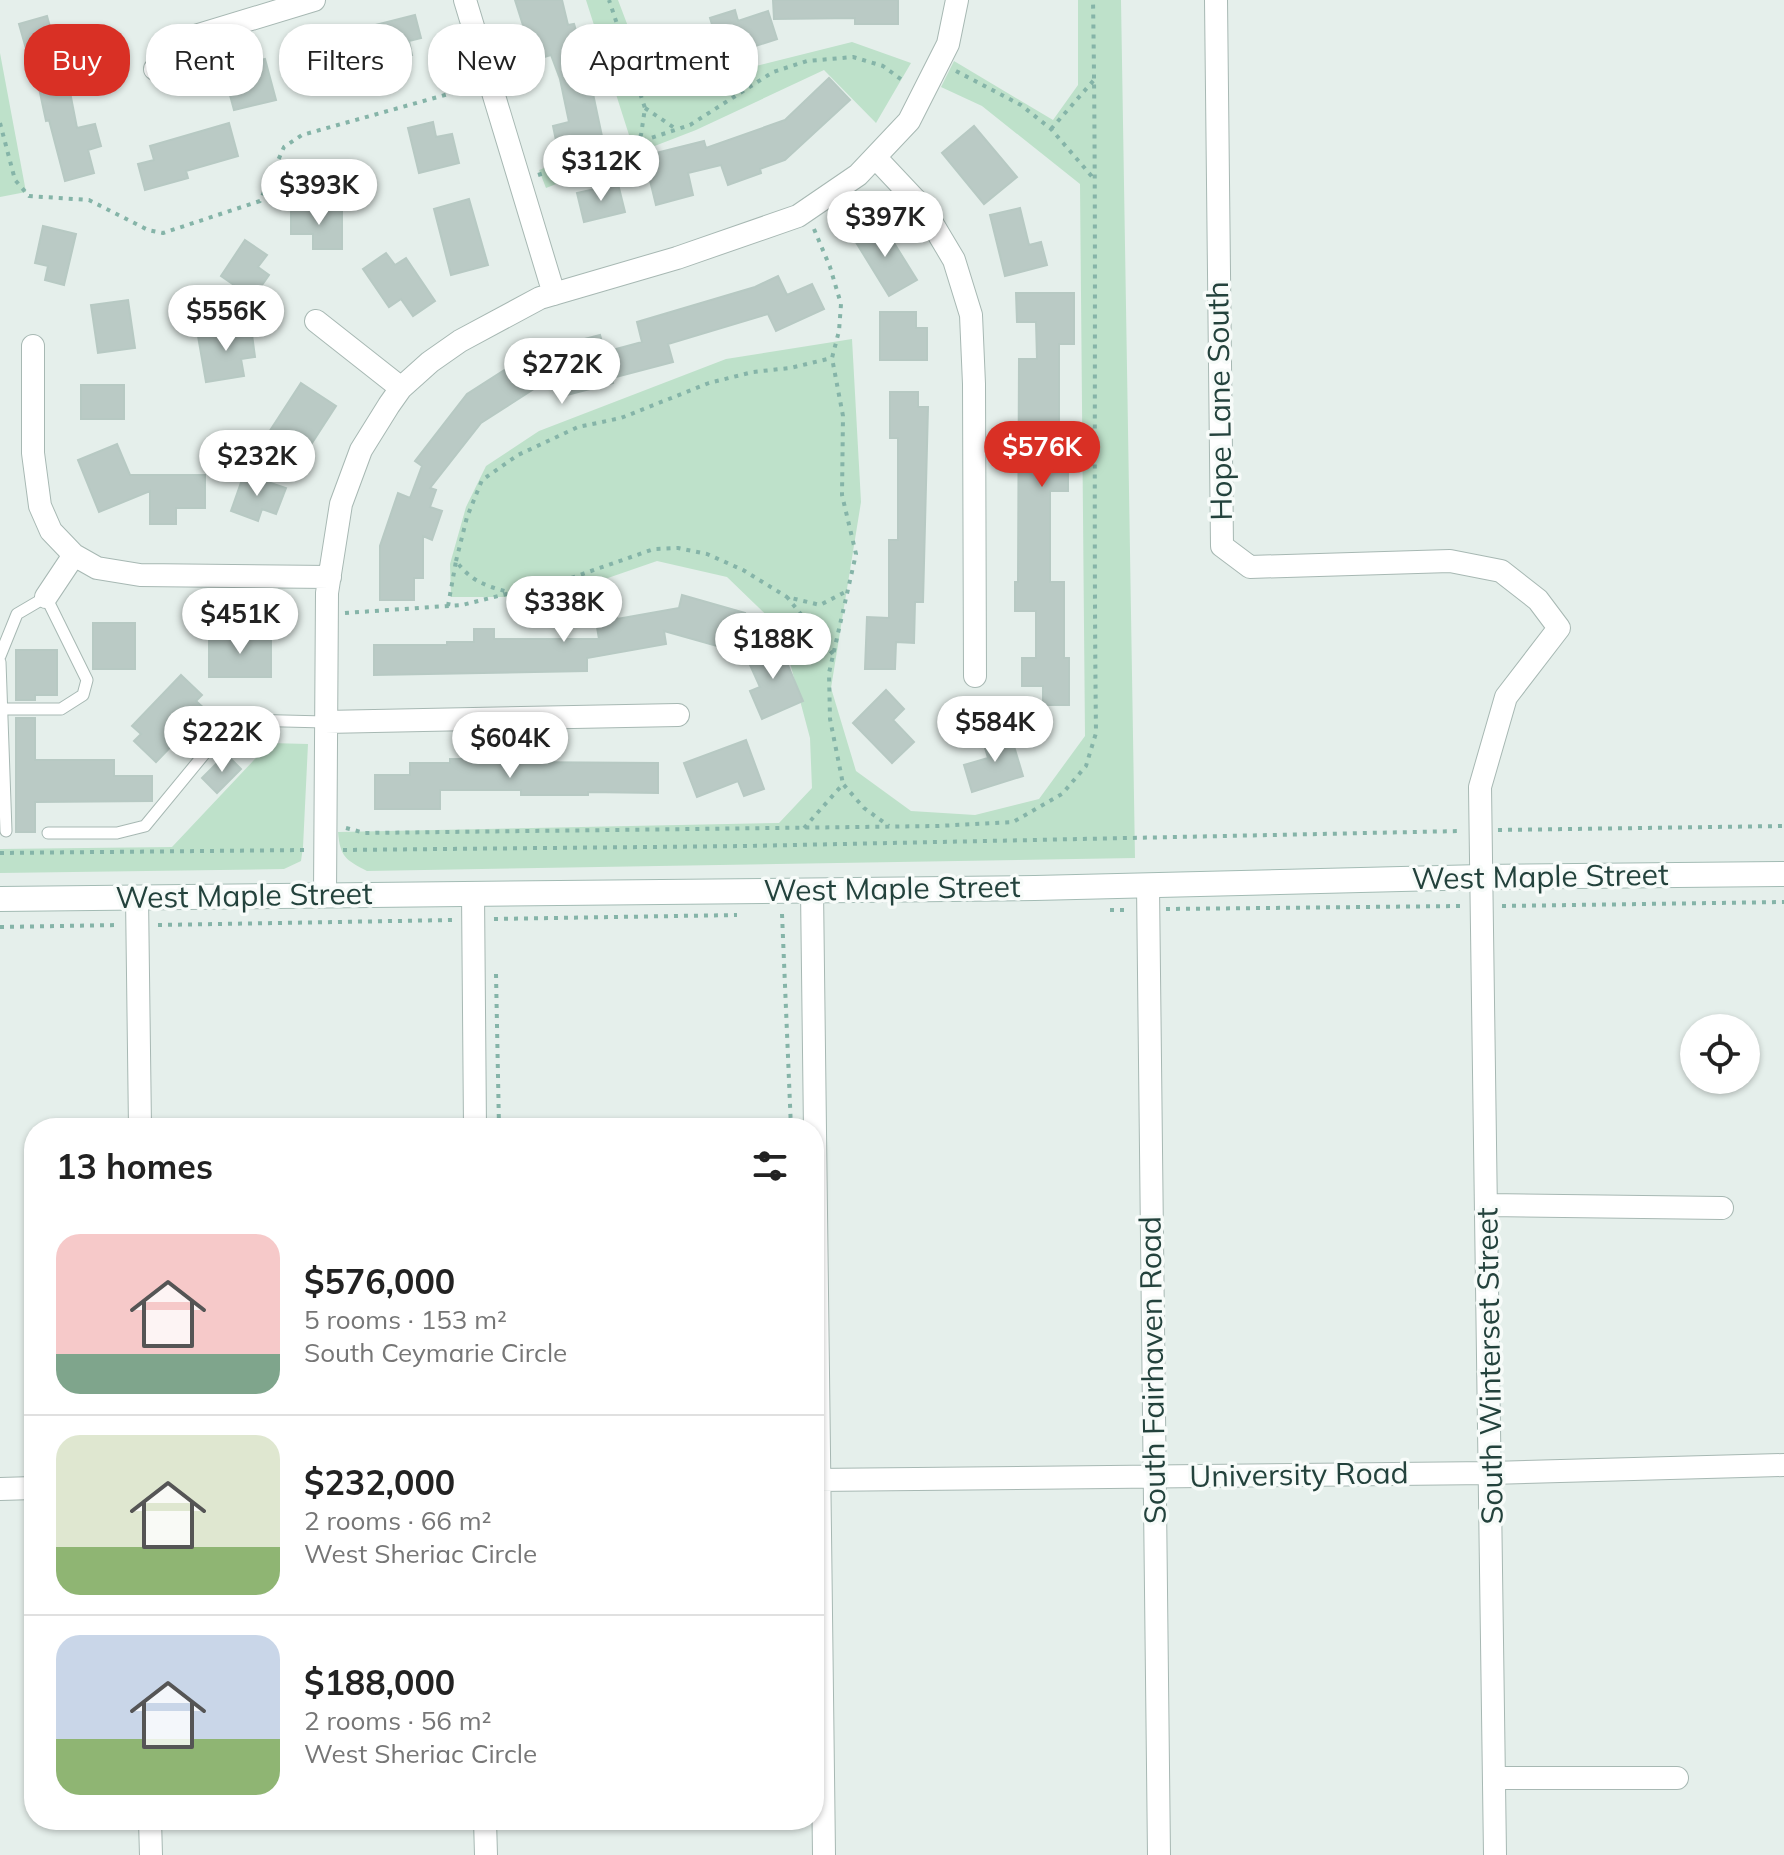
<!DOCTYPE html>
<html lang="en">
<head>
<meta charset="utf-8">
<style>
	:root { --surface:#fff; --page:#f6f6f6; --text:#222; --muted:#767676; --line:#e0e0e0; --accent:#d93025 }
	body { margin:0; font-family:Mulish,sans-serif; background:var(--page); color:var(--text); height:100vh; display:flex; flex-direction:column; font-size:30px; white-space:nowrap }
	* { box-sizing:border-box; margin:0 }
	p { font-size:26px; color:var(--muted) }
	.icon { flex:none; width:44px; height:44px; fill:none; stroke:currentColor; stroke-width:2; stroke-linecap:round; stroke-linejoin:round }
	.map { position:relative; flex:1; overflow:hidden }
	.sheet { position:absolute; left:24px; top:1118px; width:800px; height:712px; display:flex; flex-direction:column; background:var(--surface); border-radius:32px; box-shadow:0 2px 6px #0004 }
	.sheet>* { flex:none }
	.hud { position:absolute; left:24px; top:24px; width:800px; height:72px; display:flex; gap:16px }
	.tools { position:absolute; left:1680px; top:1014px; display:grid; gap:16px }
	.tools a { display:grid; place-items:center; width:80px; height:80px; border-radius:50%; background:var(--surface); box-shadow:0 2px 6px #0004; font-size:40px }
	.price { position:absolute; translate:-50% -68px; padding:0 18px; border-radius:28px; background:#fff; color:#222; font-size:26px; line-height:52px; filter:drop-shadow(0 2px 4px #0008) }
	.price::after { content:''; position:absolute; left:50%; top:48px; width:24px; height:18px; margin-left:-12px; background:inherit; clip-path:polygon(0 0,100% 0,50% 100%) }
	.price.on { background:var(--accent); color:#fff }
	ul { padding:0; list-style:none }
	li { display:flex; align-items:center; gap:24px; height:200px; padding:0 32px }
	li+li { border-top:2px solid var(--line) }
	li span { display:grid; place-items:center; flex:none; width:224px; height:160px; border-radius:24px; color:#555 }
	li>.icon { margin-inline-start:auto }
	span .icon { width:96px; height:96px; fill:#fffc; stroke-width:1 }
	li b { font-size:34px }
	h2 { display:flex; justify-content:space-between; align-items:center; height:96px; padding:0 32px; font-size:34px }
	.chip { padding:0 28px; border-radius:32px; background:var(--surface); box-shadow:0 2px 6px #0004; font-size:28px; line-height:72px }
	.chip.on { background:var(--accent); color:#fff }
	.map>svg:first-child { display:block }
</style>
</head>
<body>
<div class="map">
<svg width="1784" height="1855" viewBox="0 0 1784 1855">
	<rect width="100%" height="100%" fill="#e5efeb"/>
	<path fill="#bee1ca" d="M586 0H618L643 66 696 81 852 42 911 63 876 123 824 70 696 130 546 188 539 170 629 135Z
		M1078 0H1121L1135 858 367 871C346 860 340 857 338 832L779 823 812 788 810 738 781 629 727 577 657 561 553 597H451L450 564 466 507 486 466 539 431 726 359 852 339 861 502 831 688 856 771 911 811 975 815 1039 799 1085 736 1080 184 982 106 941 87 954 61 1053 120 1078 85Z
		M0 53 26 192 0 197Z
		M270 743 308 744 303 847 301 861 284 869 0 873V849L172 847Z"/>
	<path fill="#bacac5" stroke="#b7c9c3" stroke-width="2" d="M515 0H562L568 25 574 24 588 70 603 141 558 150 553 126 569 122 560 79 551 55 534 60Z
		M773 0H898V24H855V18L774 19Z
		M735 10 738 21 768 11 777 39 722 57 710 18Z
		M415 15 421 38 409 41 412 55 402 58 406 73 375 81 372 68 358 71 355 59 339 63 332 36Z
		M47 16 54 41 70 36 77 59 82 85 69 87 77 128 95 124 101 146 88 150 94 173 65 181 49 120 46 121 35 69 32 70 19 24Z
		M265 59 276 100 234 110 227 84 246 79 242 65Z
		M829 78 850 100 785 160 760 169 761 173 728 185 721 165 688 173 693 195 656 205 644 156 704 141 706 148 785 120Z
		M433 122 436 137 452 134 459 163 419 173 408 128Z
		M229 123 238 156 186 171 188 178 145 190 138 164 154 160 150 146Z
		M974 126 1017 177 984 204 942 153Z
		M618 184 625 212 584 222 577 193Z
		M469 199 488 265 451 275 434 209Z
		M1020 208 1029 245 1041 242 1047 265 1005 276 990 215Z
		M291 210H342V249H313V234H291Z
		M881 222 917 280 889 296 854 239Z
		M43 226 76 234 64 285 45 280 48 266 35 263Z
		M245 240 267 255 258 267 269 275 253 298 221 276Z
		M386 253 395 265 406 258 435 301 413 316 401 299 389 307 363 269Z
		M778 276 787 295 812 284 824 309 776 331 768 314 668 344 673 362 612 378 613 383 559 397 554 376 481 423 430 488 436 490 430 507 442 511 432 540 423 536V578H414V600H380V546L398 493 410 498 422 466 415 461 467 394 523 358 532 372 578 359 573 342 600 335 605 352 642 342 637 322 755 287Z
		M1016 293H1074V344H1059V442H1068V491H1050V582H1064V658H1069V705H1043V686H1022V658H1036V611H1015V582H1018L1019 359H1037L1036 322H1017Z
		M128 300 135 348 98 353 91 305Z
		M880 312H916V328H927V360H880Z
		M251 327 255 357 241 359 244 376 206 382 198 336Z
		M301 383 336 406 297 466 262 443Z
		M81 385H124V419H81Z
		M890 392H918V407H928L923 602H915L914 643 896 642 895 669H865L867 617 889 618V540H898V438H890Z
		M117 444 130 475H205V508H176V524H150V491L99 512 78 460Z
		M244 474 286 488 276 514 262 509 258 521 231 511Z
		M682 595 745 613 735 651 664 631 666 644 587 658V671L374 675V645H447V642H474V629H494V639H599L595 615 616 611 617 619 679 608Z
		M93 623H135V669H93Z
		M209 634H271V677H209Z
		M778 642 803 701 762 719 750 691 760 687 746 656Z
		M16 650H57V695H35V700H16Z
		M181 675 202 695 196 701 206 710 156 762 134 741 141 734 132 726Z
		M886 690 904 709 893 720 914 742 892 763 853 723Z
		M16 718H35V760H114V776H152V801L35 802V832H16Z
		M1010 733 1023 776 972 792 964 765 988 758 983 741Z
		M746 740 764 789 744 796 738 781 697 797 684 763Z
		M226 754 241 769 217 793 202 778Z
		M450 759H493V762L658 763V793L588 792V795H521V790H440V809H375V775H410V763H450Z"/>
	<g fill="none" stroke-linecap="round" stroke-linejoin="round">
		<g stroke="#a7b8b3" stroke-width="13">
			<path id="service" d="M0 656 17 614 46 597 87 680 83 695 61 709H2
				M0 662 6 831
				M48 833H117L145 826 210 747 241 720 325 722"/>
		</g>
		<g stroke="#a7b8b3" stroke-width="24">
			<path id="minor" d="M465 0 554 294
				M1216 0 1222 546 1250 567 1450 561 1501 571 1538 600 1559 628 1506 697 1480 787 1495 1855
				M155 69 182 40 314 0
				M875 157 923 208 954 260 971 315 974 384 975 676
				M316 321 401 388
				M33 346V453L40 506 51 531 74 555 97 568 140 575 330 577
				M46 597 74 555
				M325 722 678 715
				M1148 885 1159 1855
				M812 890 824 1855
				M473 893 475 1128
				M325 895 327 593 341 504 361 450 389 405 401 388 430 362 460 341 540 298 677 258 798 216 858 175 909 121 948 44 957 0
				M137 897 140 1128
				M1487 1205 1722 1208
				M814 1480 1491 1473 1784 1465
				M0 1489 34 1488
				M1495 1778H1677
				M150 1820 151 1855
				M485 1820 486 1855"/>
		</g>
		<g stroke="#a3bbb4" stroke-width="26">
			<path id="secondary" d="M0 899 1035 888 1482 877 1784 874"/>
		</g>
		<path stroke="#85b4a8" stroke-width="4" stroke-dasharray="4 6" stroke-linecap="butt" d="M956 71 1021 105 1051 129 1095 180
			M645 108 676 129
			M0 123 15 180 29 196 89 200 148 230 163 233 260 201 284 147 302 135 470 88
			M1051 129 1094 80
			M633 144 690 125 773 72 807 61 853 57 883 66 902 80
			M538 175 633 144 641 135 645 108 609 0
			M814 229 830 267 841 304 839 331 832 358 843 416 842 495 856 554 829 673 830 719 843 784
			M456 561 467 517 482 480 518 455 578 427 621 418 709 383 753 372 790 368 832 358
			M448 606 456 561C471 581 485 586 509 592
			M345 613 462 605 571 578 654 549 678 548 707 554 743 570 787 597
			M833 654 787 597 820 605 847 591
			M346 828 365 833 938 826 1013 822 1062 794 1086 766 1096 733C1093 489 1097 244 1093 0
			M804 828 843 784 864 808 889 826
			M1498 830 1784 826
			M343 850 747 846 1462 831
			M0 853 306 850
			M1502 906 1784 902
			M1166 909 1461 906
			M1110 910H1129
			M782 914 791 1128
			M494 919 737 915
			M158 925 454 920
			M0 927 118 925
			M496 974 499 1128"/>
		<use href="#service" stroke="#fff" stroke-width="11"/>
		<use href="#minor" stroke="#fff" stroke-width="22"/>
		<use href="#secondary" stroke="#fff" stroke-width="24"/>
	</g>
	<g text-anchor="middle" stroke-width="7" stroke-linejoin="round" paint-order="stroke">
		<g font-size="30" fill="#23423c" stroke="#f7fbf9">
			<text transform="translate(1220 401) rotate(-91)" y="10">Hope Lane South</text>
			<text transform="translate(1540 877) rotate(-1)" y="10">West Maple Street</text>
			<text transform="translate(892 889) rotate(-1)" y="10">West Maple Street</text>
			<text transform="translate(244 896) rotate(-1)" y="10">West Maple Street</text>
			<text transform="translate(1490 1366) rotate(-91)" y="10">South Winterset Street</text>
			<text transform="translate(1153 1370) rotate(-91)" y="10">South Fairhaven Road</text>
			<text transform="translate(1299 1475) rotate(-1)" y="10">University Road</text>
		</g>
	</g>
</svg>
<div class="tools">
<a><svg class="icon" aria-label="locate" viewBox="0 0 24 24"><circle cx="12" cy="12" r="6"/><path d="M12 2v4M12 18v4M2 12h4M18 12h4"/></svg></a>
</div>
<b class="price" style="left:601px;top:203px">$312K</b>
<b class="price" style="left:319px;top:227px">$393K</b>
<b class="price" style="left:885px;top:259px">$397K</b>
<b class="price" style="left:226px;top:353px">$556K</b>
<b class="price" style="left:562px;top:406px">$272K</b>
<b class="price on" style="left:1042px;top:489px">$576K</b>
<b class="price" style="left:257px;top:498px">$232K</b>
<b class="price" style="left:564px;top:644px">$338K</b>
<b class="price" style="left:240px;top:656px">$451K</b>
<b class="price" style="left:773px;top:681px">$188K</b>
<b class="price" style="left:995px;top:764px">$584K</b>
<b class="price" style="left:222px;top:774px">$222K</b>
<b class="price" style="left:510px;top:780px">$604K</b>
<div class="hud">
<a class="chip on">Buy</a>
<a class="chip">Rent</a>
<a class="chip">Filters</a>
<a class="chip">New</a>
<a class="chip">Apartment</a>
</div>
<section class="sheet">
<h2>13 homes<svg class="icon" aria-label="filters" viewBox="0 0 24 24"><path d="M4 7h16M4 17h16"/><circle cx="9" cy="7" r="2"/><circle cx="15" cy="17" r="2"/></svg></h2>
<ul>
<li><span style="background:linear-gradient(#f6c9c9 75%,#7fa58c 0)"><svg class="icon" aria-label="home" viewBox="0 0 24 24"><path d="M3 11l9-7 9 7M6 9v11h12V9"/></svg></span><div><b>$576,000</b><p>5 rooms · 153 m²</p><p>South Ceymarie Circle</p></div></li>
<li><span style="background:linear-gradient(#dfe7d0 70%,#8fb573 0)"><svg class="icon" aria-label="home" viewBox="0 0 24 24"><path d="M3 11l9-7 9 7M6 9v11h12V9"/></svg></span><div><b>$232,000</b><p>2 rooms · 66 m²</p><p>West Sheriac Circle</p></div></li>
<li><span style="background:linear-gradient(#c9d6e8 65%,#8fb573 0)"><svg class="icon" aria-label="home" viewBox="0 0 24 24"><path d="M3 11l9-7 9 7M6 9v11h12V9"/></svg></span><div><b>$188,000</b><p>2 rooms · 56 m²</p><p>West Sheriac Circle</p></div></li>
</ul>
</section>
</div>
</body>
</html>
